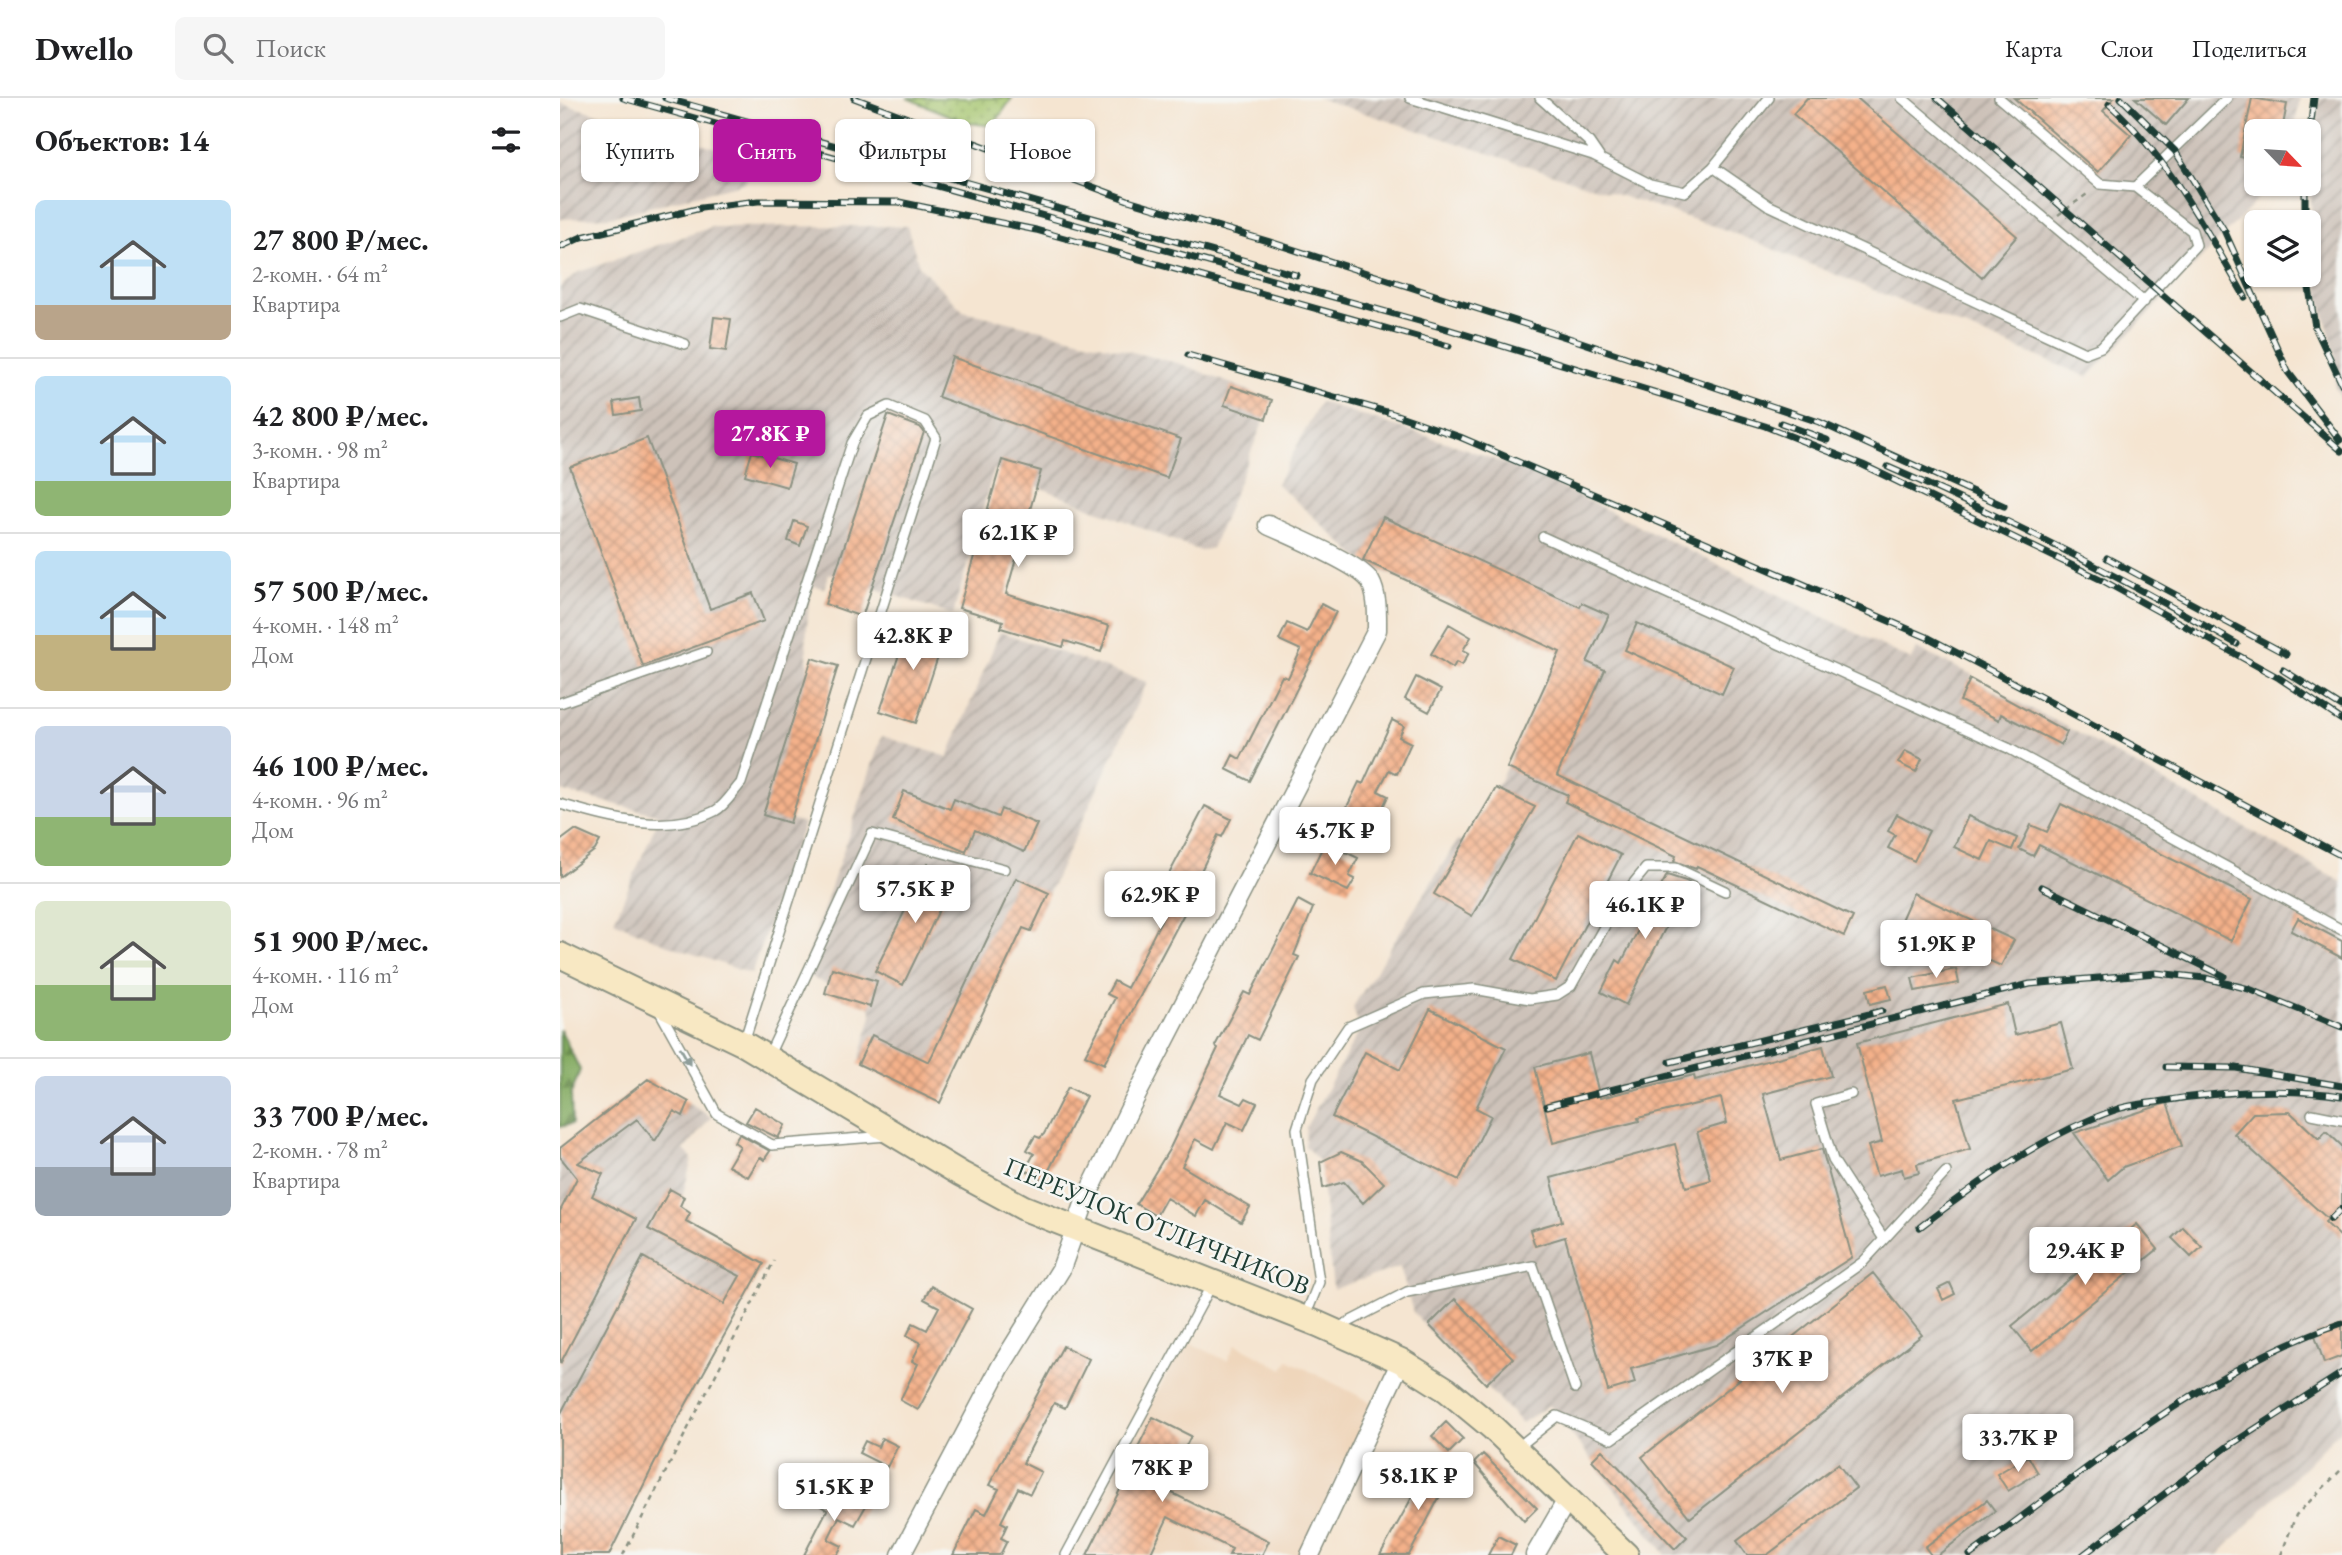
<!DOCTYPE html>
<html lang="ru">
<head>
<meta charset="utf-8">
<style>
	:root { --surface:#fff; --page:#f6f6f6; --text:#202124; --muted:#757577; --line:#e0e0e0; --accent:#b5179e }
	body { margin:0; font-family:"EB Garamond",serif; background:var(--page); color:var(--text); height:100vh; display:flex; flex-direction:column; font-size:26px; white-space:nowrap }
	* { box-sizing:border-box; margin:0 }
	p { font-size:23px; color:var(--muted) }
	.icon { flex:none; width:38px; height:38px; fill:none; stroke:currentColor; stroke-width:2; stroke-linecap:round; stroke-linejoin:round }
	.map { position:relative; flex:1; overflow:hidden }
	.side { display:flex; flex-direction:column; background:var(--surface); width:560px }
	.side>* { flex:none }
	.guide { position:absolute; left:21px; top:21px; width:665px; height:63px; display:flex; gap:14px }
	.needle { width:46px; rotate:115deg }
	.controls { position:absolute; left:1684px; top:21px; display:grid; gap:14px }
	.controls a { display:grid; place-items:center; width:77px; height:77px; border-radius:10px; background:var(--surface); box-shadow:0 2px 5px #0004; font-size:35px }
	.price { position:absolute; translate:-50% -60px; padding:0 16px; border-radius:7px; background:#fff; color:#222; font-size:23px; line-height:46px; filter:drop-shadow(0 2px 4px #0008) }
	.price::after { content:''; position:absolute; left:50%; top:42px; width:21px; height:16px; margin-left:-10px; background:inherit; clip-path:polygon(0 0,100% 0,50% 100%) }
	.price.active { background:var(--accent); color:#fff }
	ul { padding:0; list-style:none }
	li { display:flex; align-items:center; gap:21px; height:175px; padding:0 35px }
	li+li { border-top:2px solid var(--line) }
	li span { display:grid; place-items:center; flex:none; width:196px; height:140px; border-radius:10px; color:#555 }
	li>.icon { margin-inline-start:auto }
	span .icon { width:84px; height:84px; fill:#fffc; stroke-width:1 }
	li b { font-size:30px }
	h2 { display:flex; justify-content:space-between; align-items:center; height:84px; padding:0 35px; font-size:30px }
	.tag { padding:0 24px; border-radius:10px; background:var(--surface); box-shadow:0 2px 5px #0004; font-size:24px; line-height:63px }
	.tag.active { background:var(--accent); color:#fff }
	header { display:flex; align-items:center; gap:42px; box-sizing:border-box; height:98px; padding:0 35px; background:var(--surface); border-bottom:2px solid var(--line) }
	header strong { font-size:33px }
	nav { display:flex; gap:38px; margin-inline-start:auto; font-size:24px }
	.search { width:490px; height:63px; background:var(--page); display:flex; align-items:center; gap:18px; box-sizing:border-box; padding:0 24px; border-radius:10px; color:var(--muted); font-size:26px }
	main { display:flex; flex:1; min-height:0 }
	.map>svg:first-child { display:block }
</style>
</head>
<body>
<header>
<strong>Dwello</strong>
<div class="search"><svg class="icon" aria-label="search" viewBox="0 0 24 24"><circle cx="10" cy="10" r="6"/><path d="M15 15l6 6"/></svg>Поиск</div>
<nav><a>Карта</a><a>Слои</a><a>Поделиться</a></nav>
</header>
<main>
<section class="side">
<h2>Объектов: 14<svg class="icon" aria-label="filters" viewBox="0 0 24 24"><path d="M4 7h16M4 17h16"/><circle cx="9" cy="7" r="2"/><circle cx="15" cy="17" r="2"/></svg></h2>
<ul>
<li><span style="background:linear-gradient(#bfe0f5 75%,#b9a48a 0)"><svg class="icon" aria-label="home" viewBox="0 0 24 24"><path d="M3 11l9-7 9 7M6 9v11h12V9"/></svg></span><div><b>27 800 ₽/мес.</b><p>2-комн. · 64 m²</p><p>Квартира</p></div></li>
<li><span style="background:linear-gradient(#bfe0f5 75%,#8fb573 0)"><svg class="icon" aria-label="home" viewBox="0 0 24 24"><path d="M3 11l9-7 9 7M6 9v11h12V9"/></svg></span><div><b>42 800 ₽/мес.</b><p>3-комн. · 98 m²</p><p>Квартира</p></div></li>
<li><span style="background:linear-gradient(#bfe0f5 60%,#c2b280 0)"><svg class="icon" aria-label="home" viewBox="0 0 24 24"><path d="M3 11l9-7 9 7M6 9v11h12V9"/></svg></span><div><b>57 500 ₽/мес.</b><p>4-комн. · 148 m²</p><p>Дом</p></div></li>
<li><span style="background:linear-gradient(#c9d6e8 65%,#8fb573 0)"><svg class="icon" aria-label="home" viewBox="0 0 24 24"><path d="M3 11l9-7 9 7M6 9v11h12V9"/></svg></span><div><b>46 100 ₽/мес.</b><p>4-комн. · 96 m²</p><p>Дом</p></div></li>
<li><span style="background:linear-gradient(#dfe7d0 60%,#8fb573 0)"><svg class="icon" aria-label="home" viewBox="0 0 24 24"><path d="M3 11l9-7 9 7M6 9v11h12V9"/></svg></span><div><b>51 900 ₽/мес.</b><p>4-комн. · 116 m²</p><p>Дом</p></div></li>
<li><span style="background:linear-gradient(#c9d6e8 65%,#9aa5b1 0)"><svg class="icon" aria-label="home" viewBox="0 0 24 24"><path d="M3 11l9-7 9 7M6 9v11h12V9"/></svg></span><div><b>33 700 ₽/мес.</b><p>2-комн. · 78 m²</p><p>Квартира</p></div></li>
</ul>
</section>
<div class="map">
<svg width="1782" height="1457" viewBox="0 0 1782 1457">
	<defs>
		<pattern id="industrial-furrows" width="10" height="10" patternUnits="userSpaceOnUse" patternTransform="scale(1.75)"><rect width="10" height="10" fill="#cdc2b9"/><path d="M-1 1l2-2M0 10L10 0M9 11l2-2" fill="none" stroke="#a69f97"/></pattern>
		<pattern id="grass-dots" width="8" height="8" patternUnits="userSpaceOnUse" patternTransform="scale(1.75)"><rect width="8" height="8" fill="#a4c46c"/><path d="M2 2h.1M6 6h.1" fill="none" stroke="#85a05a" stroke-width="1.8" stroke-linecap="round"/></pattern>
		<pattern id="forest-firs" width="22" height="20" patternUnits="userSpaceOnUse" patternTransform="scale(1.75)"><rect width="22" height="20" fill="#83aa60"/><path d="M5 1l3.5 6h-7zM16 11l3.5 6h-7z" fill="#6b8c50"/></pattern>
		<pattern id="building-cross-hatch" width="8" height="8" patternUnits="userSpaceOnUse" patternTransform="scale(1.75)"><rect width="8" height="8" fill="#f4b18a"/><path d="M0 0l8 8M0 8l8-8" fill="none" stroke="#c59172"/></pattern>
	</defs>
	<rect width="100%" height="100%" fill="#f6f6f2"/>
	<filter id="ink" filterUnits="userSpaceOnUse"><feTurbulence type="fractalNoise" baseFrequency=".0143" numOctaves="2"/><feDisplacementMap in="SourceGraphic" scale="14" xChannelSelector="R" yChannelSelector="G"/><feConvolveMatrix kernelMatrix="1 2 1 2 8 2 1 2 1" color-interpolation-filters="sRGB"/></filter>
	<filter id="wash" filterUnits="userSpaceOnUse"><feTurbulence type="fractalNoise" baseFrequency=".00686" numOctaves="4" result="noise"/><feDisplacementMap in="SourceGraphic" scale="28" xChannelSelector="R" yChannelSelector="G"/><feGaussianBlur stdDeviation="1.57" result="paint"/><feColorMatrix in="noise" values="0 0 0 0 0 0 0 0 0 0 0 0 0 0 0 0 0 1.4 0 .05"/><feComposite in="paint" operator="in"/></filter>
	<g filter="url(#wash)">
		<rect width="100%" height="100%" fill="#f5e5d1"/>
		<path fill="#efd6bb" d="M625 1242 667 1263 676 1246 723 1271 728 1262 813 1305 740 1457H512Z"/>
		<path fill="url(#industrial-furrows)" d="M758 0H1740L1734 33H1696V86H1712L1528 279 1166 132Z
			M1760 0H1782V303L1775 289V256L1761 204 1753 150 1750 76Z
			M0 5 202 63 184 85 50 119 0 121Z
			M347 128 359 168 403 213 621 266 712 302 652 450 640 453 434 371 393 517 269 475 264 490 254 488 249 502 246 541 248 573 203 717 244 725 191 876 105 846 54 823 100 717 0 693V189L19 174 152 129Z
			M760 304 901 349 982 380 1351 562 1357 551 1413 577 1411 581 1509 630 1782 784V1330L1658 1457H1106L989 1307 962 1325 865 1228 853 1214 840 1169 773 1191 760 1064 745 1048 746 1029 800 932 793 909 898 742 904 745 938 687 1000 554 803 464 717 386Z
			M440 534 587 584 471 833 463 830 380 1005 298 966 312 918 309 906 242 875 322 638 388 659Z
			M88 981 151 1019 124 1052 132 1060 120 1108 130 1115 126 1123 204 1166 104 1346 0 1457V1050Z"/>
		<path fill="url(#grass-dots)" stroke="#628050" stroke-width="2" d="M347 0H452L433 28 408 25Z"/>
		<path fill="url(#forest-firs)" stroke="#51744a" stroke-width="2" d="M0 931 20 972 11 996 12 1026 0 1029Z"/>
		<g id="blocks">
			<path fill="url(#building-cross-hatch)" d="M1247 0H1297L1457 138 1422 179 1233 16Z
				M1454 0H1554L1543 13 1571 37 1538 74Z
				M1575 0H1629L1606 27Z
				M1692 0 1727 6 1722 33H1696V62L1680 59Z
				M154 219 171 221 166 253 150 251Z
				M392 259 621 341 607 380 378 299Z
				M671 288 712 302 706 321 664 307Z
				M79 300 81 313 56 317 54 304Z
				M328 317 360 329 364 334 302 519 265 506Z
				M87 340 150 511 193 495 204 523 83 568 10 369Z
				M192 354 234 366 227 389 185 377Z
				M442 362 481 373 446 496 549 528 541 554 505 543 503 549 441 530 443 523 399 510Z
				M823 419 1020 509 1022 505 1049 517 1027 564 1045 572 997 677 1293 819 1284 838 1137 768 1136 771 1114 763 1116 758 1005 704 1008 697 947 670 1000 554 803 462Z
				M234 423 247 428 240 448 228 443Z
				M761 506 776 514 690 683 666 671 673 657 680 661 722 578 728 580 741 552 719 542 727 525 747 534Z
				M350 524 386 535 356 625 320 613Z
				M1077 525 1174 569 1162 596 1065 552Z
				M889 526 911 539 903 552 909 555 902 567 896 564 893 570 871 556Z
				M252 560 278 568 230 725 203 717Z
				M856 579 881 592 869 614 845 601Z
				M1410 581 1507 634 1501 647 1441 616 1439 622 1400 603Z
				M832 622 844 628 839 639 851 645 837 676 829 672 818 693 828 698 819 718 826 722 818 739 781 721 799 684 803 686Z
				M1345 653 1362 661 1356 674 1338 665Z
				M936 690 975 709 912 818 874 796Z
				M344 693 390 711 394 701 438 719 441 711 477 726 464 754 415 732 406 753 333 722Z
				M1501 706 1692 801 1671 843 1479 747 1473 758 1459 751 1471 727 1487 734Z
				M645 708 671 721 662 739 658 737 623 811 626 812 544 966 525 957 555 900 547 896 554 883 567 890 620 785 608 778Z
				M1337 716 1369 733 1354 763 1328 750 1335 737 1328 733Z
				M1408 718 1457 740 1452 752 1431 743 1422 762 1394 749Z
				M15 732 40 743 35 752 0 779V743Z
				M1018 735 1061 757 996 883 953 861Z
				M765 744 798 760 789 778 795 781 788 793 750 775Z
				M368 766 395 779 343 887 315 873Z
				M1107 777 1129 784 1066 907 1041 894 1057 862 1061 865Z
				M456 780 489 795 471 833 463 830 380 1005 298 966 312 937 369 964Z
				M1353 795 1454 842 1441 868 1341 822Z
				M738 802 753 810 734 857 739 859 698 942 688 937 660 996 682 1006 686 1000 697 1005 684 1032 667 1024 654 1051 635 1041 622 1068 690 1109 681 1124 645 1102 636 1118 606 1100 596 1118 576 1106 610 1050 658 950 655 948 684 894 690 897Z
				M1738 820 1782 843V860L1731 833Z
				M272 870 317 883 310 909 265 895Z
				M1396 871 1399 885 1355 893 1352 880Z
				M1327 887 1331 901 1310 906 1307 892Z
				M1448 906 1455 937 1501 925 1513 971 1396 1001 1410 1051 1357 1066 1359 1075 1344 1079 1342 1071 1317 1078 1308 1048 1322 1044 1297 945Z
				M870 911 946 950 916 1010 931 1018 899 1082 772 1019 805 954 840 972Z
				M1263 948 1271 978 1203 996 1221 1062 1262 1051 1292 1159 1156 1247 1071 1271 1075 1285 1048 1293 1005 1139 975 1148 970 1132 1002 1123 991 1080 1115 1046 1126 1089 1151 1082 1137 1034 1167 1025 1161 1000 1078 1020 1079 1023 993 1045 975 969 1029 955 1040 1000 1134 977 1135 982Z
				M88 981 129 1004 123 1018 114 1013 95 1043 77 1021 18 1065 43 1076 32 1098 76 1121 0 1266V1113L17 1080 0 1059V1050Z
				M508 989 526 998 484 1082 465 1072 474 1056 467 1052 475 1038 480 1040 484 1036Z
				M1607 1005 1622 1048 1563 1069 1548 1082 1514 1035Z
				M195 1009 225 1027 218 1040 186 1024Z
				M1730 1014 1759 1041 1766 1033 1782 1048V1140L1765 1124 1768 1121 1674 1036 1693 1015Z
				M179 1036 210 1053 204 1062 200 1059 188 1079 168 1068 180 1048 174 1044Z
				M781 1054 802 1063 824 1085 803 1105 784 1084 763 1090 760 1064Z
				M110 1091 124 1099 120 1108 130 1115 126 1123 204 1166 104 1346 49 1457H0V1317L83 1159 164 1206 180 1178 88 1131Z
				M1577 1126 1598 1151 1472 1253 1452 1228Z
				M1623 1129 1642 1149 1631 1159 1612 1140Z
				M1313 1175 1362 1237 1130 1420 1082 1359Z
				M1390 1185 1395 1196 1383 1202 1378 1191Z
				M371 1188 412 1211 358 1312 340 1302 358 1266 352 1263 361 1245 347 1237 353 1225 367 1232 379 1209 364 1201Z
				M895 1201 953 1260 926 1286 869 1227Z
				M1782 1227V1258L1764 1265 1755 1237Z
				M503 1248 529 1261 505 1310 494 1305 463 1365 481 1374 470 1396 458 1390 441 1424 447 1427 441 1440 447 1443 440 1457H393L416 1411 426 1416 439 1391 429 1387Z
				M593 1319 631 1338 604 1391 709 1443 702 1457H669L672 1451 608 1419 590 1457H527L578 1356 575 1355Z
				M886 1324 903 1341 889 1355 872 1338Z
				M322 1340 338 1348 327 1369 299 1355 305 1343 318 1349Z
				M1042 1352 1127 1439 1115 1451 1032 1362Z
				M923 1356 977 1410 964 1423 914 1365Z
				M1468 1358 1478 1375 1448 1393 1437 1376Z
				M1278 1366 1296 1390 1207 1457H1187L1177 1443Z
				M870 1367 896 1381 888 1398 882 1394 849 1457H820Z
				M266 1395 281 1403 285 1395 307 1406 295 1427 279 1419 268 1441 282 1448 277 1457H244L267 1412 259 1407Z
				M1427 1402 1435 1413 1378 1457H1371L1365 1449Z
				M938 1438 956 1447 951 1457H928Z"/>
		</g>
	</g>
	<g filter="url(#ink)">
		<use href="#blocks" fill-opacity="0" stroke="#8a9182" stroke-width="2"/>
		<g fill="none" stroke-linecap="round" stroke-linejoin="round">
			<g stroke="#8a9182" stroke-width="12">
				<path id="service" d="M850 0 1033 57 1090 86 1125 94 1153 69 1209 0
					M980 0 1029 44 1040 60
					M1342 0 1584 204
					M1439 0 1540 86 1575 89 1667 0
					M1153 69 1208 107 1525 255 1541 249 1636 147 1632 133 1575 89
					M0 219 20 211 125 246
					M983 439 1448 650 1782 832
					M0 605 146 554
					M0 706C49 720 106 738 155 713 165 708 173 694 181 685L292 345 308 318 329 308 365 323 376 340 184 944
					M99 912 157 1016 212 1047 327 1038
					M208 959 312 736 444 771
					M1291 996 1256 1006 1273 1062 1324 1141
					M1752 1016 1782 1022
					M745 1219 759 1184 737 1031 753 981 788 929 864 896 914 891 970 901 997 897 1011 888 1058 804 1086 770H1116L1165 793
					M779 1229 847 1194 973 1168 1015 1290
					M957 1350 997 1318 1052 1341 1303 1164 1386 1074
					M506 1457 652 1186"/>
			</g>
			<g stroke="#8a9182" stroke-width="21">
				<path id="minor" d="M341 1457 441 1268 501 1171 527 1098 569 1012 817 532C817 517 818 497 810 483 800 466 729 437 708 427
					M750 1457 841 1263
					M975 1457 1008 1400"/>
			</g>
			<g stroke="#8a9182" stroke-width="28">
				<path id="secondary" d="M0 857 184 946 401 1076 464 1110 758 1226 841 1263 887 1292 933 1330 1066 1457"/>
			</g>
			<path stroke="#8a9182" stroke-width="2.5" stroke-dasharray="5 5" stroke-linecap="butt" d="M1498 117 1530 94
				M63 1457 214 1163
				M1721 1457 1736 1417 1782 1371"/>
			<use href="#service" stroke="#fff" stroke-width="9"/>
			<use href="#minor" stroke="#fff" stroke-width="18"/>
			<use href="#secondary" stroke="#f8e8c3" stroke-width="24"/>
			<g stroke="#1f3d34" stroke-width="7">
				<path id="rail" d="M63 0 884 230 1205 328 1303 367 1540 481 1719 580 1782 622
					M105 0 736 177
					M294 0 568 102 707 143 1018 243 1259 324 1444 408
					M1377 0 1782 353
					M1561 0 1615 53 1664 132 1728 274 1780 342
					M1549 6C1607 58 1646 132 1685 199
					M1748 48 1754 0
					M1745 86V124
					M0 149 22 139 141 110 198 103 339 104 476 132 889 248
					M1747 177 1755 229 1782 286
					M628 257 834 316 900 339 1369 540 1782 758
					M1221 325 1267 342
					M1328 369C1451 422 1561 479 1677 546
					M1547 460 1726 556
					M1723 572 1782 609
					M1482 789 1664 878
					M1110 964 1322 913
					M1606 969 1676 970 1782 988
					M987 1008 1470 886 1596 875 1645 880 1689 891 1782 929
					M1771 1121 1782 1110
					M1360 1129C1420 1083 1483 1037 1555 1012 1568 1007 1584 1006 1597 1004 1659 993 1720 989 1782 998
					M1410 1457C1528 1371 1642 1272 1782 1225
					M1523 1457 1667 1349 1782 1275"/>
			</g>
			<use href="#rail" stroke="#f6f6f2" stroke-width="4.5" stroke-dasharray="13" stroke-linecap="butt"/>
		</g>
		<defs><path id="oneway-solid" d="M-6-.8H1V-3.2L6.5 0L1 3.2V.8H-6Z" transform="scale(1.75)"/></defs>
		<use fill="#8f9e9a" href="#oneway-solid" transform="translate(125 958) rotate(61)"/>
	</g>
	<g text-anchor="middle" stroke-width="5" stroke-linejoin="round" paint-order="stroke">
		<g font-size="26" fill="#1f3d34" stroke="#f6f6f2">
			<text transform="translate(597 1128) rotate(22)" y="9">ПЕРЕУЛОК ОТЛИЧНИКОВ</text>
		</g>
	</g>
</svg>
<div class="controls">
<a><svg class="needle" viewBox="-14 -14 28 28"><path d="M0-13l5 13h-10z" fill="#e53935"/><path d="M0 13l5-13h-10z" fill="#757577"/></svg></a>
<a><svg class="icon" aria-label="layers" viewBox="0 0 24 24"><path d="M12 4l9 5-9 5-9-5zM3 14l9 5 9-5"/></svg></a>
</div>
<b class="price active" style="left:210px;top:372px">27.8K ₽</b>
<b class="price" style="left:458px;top:471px">62.1K ₽</b>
<b class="price" style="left:353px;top:574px">42.8K ₽</b>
<b class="price" style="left:775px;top:769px">45.7K ₽</b>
<b class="price" style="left:355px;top:827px">57.5K ₽</b>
<b class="price" style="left:600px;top:833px">62.9K ₽</b>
<b class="price" style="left:1085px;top:843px">46.1K ₽</b>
<b class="price" style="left:1376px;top:882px">51.9K ₽</b>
<b class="price" style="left:1525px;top:1189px">29.4K ₽</b>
<b class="price" style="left:1222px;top:1297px">37K ₽</b>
<b class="price" style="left:1458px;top:1376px">33.7K ₽</b>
<b class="price" style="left:602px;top:1406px">78K ₽</b>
<b class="price" style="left:858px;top:1414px">58.1K ₽</b>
<b class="price" style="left:274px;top:1425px">51.5K ₽</b>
<div class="guide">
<a class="tag">Купить</a>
<a class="tag active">Снять</a>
<a class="tag">Фильтры</a>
<a class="tag">Новое</a>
</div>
</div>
</main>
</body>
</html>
